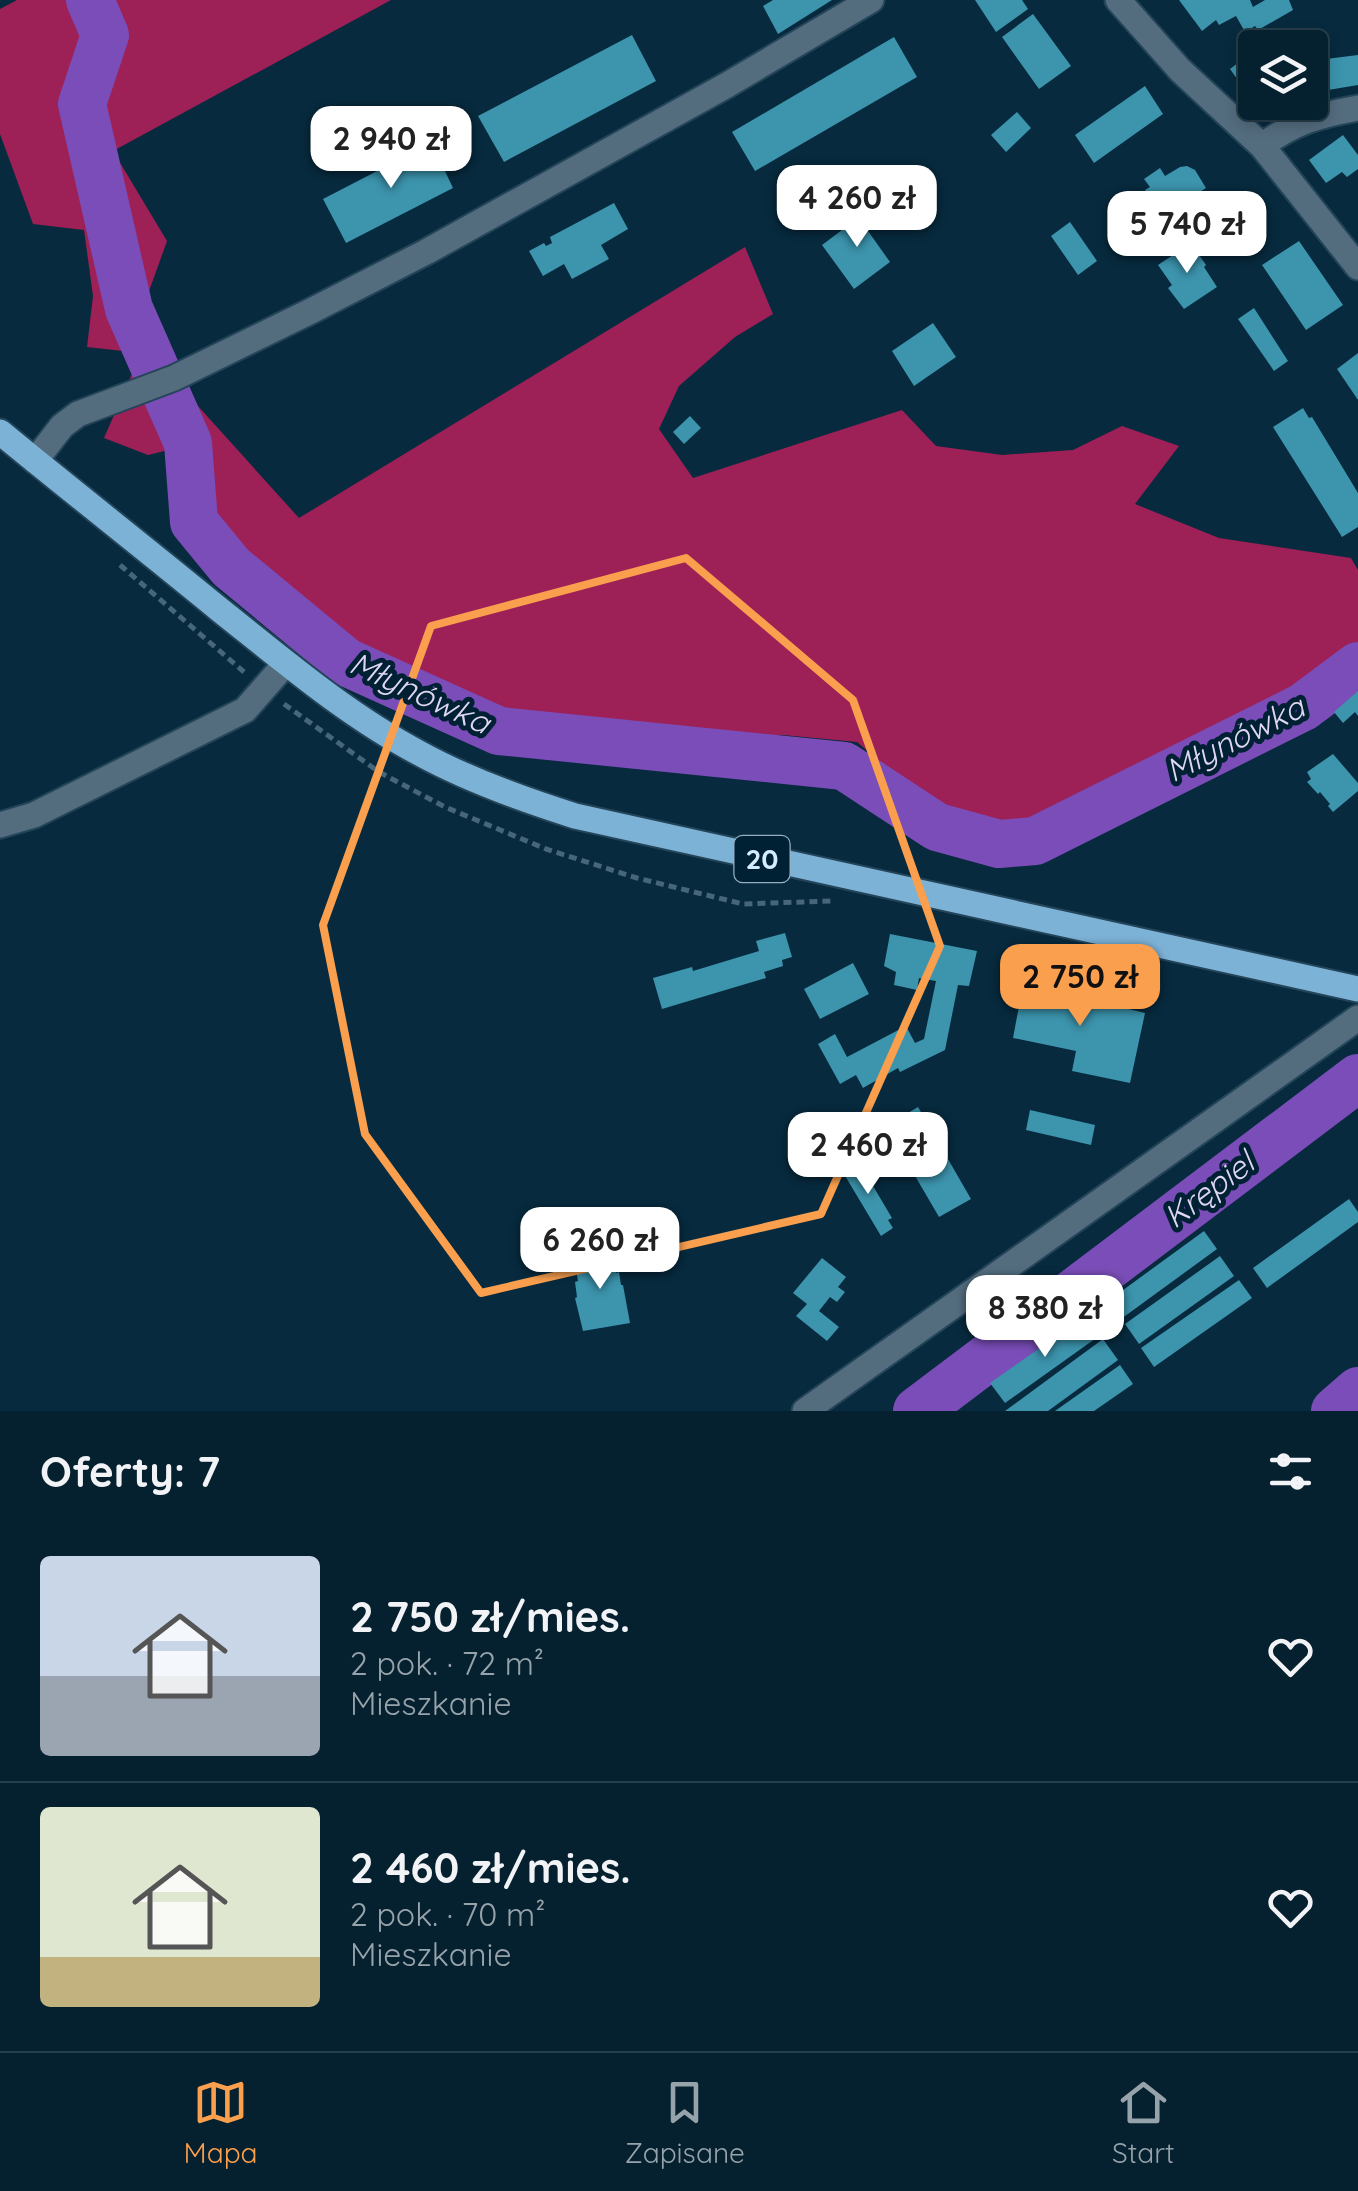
<!DOCTYPE html>
<html lang="pl">
<head>
<meta charset="utf-8">
<style>
	:root { --surface:#05202e; --page:#132d3a; --text:#f1f3f6; --muted:#97a3aa; --line:#263e4a; --accent:#fa9f4e }
	body { margin:0; font-family:Quicksand,sans-serif; background:var(--page); color:var(--text); height:100vh; display:flex; flex-direction:column; font-size:38px; white-space:nowrap }
	* { box-sizing:border-box; margin:0 }
	p { font-size:32px; color:var(--muted) }
	.icon { flex:none; width:55px; height:55px; fill:none; stroke:currentColor; stroke-width:2; stroke-linecap:round; stroke-linejoin:round }
	.map { position:relative; height:1411px; overflow:hidden }
	.details { display:flex; flex-direction:column; background:var(--surface); flex:1 }
	.details>* { flex:none }
	.controls { position:absolute; left:1238px; top:30px; display:grid; gap:20px }
	.controls a { display:grid; place-items:center; width:90px; height:90px; border-radius:10px; background:var(--surface); box-shadow:0 5px 15px #0003,0 0 0 2px var(--line); font-size:50px }
	.price { position:absolute; translate:-50% -85px; padding:0 22px; border-radius:20px; background:#fff; color:#222; font-size:32px; line-height:65px; filter:drop-shadow(0 2px 5px #0008) }
	.price::after { content:''; position:absolute; left:50%; top:60px; width:30px; height:22px; margin-left:-15px; background:inherit; clip-path:polygon(0 0,100% 0,50% 100%) }
	.price.on { background:var(--accent); color:#111 }
	ul { padding:0; list-style:none }
	li { display:flex; align-items:center; gap:30px; height:250px; padding:0 40px }
	li+li { border-top:2px solid var(--line) }
	li span { display:grid; place-items:center; flex:none; width:280px; height:200px; border-radius:10px; color:#555 }
	li>.icon { margin-inline-start:auto }
	span .icon { width:120px; height:120px; fill:#fffc; stroke-width:1 }
	li b { font-size:42px }
	h2 { display:flex; justify-content:space-between; align-items:center; height:120px; padding:0 40px; font-size:42px }
	.tabs { display:flex; justify-content:space-around; align-items:center; height:140px; border-top:2px solid var(--line); background:var(--surface); font-size:28px; color:var(--muted) }
	.tabs a { display:grid; justify-items:center; gap:5px }
	.tabs .on { color:var(--accent) }
	.map>svg:first-child { display:block }
</style>
</head>
<body>
<div class="map">
<svg width="1358" height="1411" viewBox="0 0 1358 1411">
	<rect width="100%" height="100%" fill="#072a3e"/>
	<path fill="#9d2057" d="M17 0H391L113 151 167 241 143 308 188 395 299 518 745 247 773 314 735 337 679 386 659 429 693 478 902 410 936 446 1002 455 1073 450 1122 426 1179 446 1135 504 1219 538 1351 558 1358 570V650L1259 715 1032 835 999 839 955 826 857 742 783 735 613 739 568 728 498 718 351 656 326 640 228 547 182 492 181 447 148 455 104 438 141 353 87 347 93 296 84 230 33 224 0 134V9Z"/>
	<g fill="none" stroke-linecap="round" stroke-linejoin="round">
		<path stroke="#7a4db8" stroke-width="48" d="M90 0 105 35 82 104 129 309 188 443 194 522 231 567 346 662 499 731 844 766 937 827 999 844 1035 841 1303 707 1358 666
			M917 1411 1358 1078
			M1335 1411 1358 1391"/>
	</g>
	<path fill="#3c94ad" d="M773 0H832L778 34 763 6Z
		M975 0H1022L1028 9 996 32Z
		M1179 0H1250L1253 7 1265 0H1289L1293 10 1258 30 1255 26 1245 32 1236 16 1219 25 1216 20 1202 31Z
		M1033 14 1071 66 1039 89 1002 37Z
		M632 35 656 81 504 162 478 116Z
		M894 37 917 77 755 171 732 132Z
		M1255 50V104L1230 69Z
		M1358 55V85L1310 93V61Z
		M1145 86 1163 114 1094 163 1075 135Z
		M1017 112 1031 128 1006 152 991 135Z
		M1343 135 1358 155V169L1347 177 1342 172 1326 183 1309 160Z
		M441 138 455 164 444 169 453 188 346 243 323 199Z
		M1187 166 1195 170 1206 188 1163 216 1145 190 1150 187 1144 179 1160 168 1165 176 1180 167Z
		M614 203 628 229 601 245 609 259 572 279 564 264 543 276 529 251 544 243 546 246 552 243 550 237Z
		M870 209 880 223 868 231 890 262 854 289 822 245Z
		M1070 222 1097 261 1078 275 1051 236Z
		M1299 241 1343 305 1306 330 1262 265Z
		M1191 243 1206 265 1204 267 1217 287 1184 309 1168 288 1172 285 1158 265Z
		M1254 308 1288 361 1274 371 1238 319Z
		M933 323 956 357 914 386 892 351Z
		M1358 353V400L1337 369Z
		M1303 408 1309 418 1312 417 1358 493V527L1342 537 1273 427Z
		M690 416 701 428 684 444 673 432Z
		M1358 691V716L1355 712 1343 723 1334 712Z
		M1333 754 1358 783V791L1333 812 1328 806 1330 804 1320 792 1318 794 1307 782 1311 779 1307 772Z
		M785 933 792 957 782 960 783 966 764 972 766 978 662 1009 653 978 692 967 693 971 759 951 756 941Z
		M890 934 977 951 969 986 958 985 945 1050 900 1072 898 1068 863 1088 856 1075 840 1084 818 1044 835 1034 847 1057 906 1026 915 1043 924 1039 936 981 919 978 917 990 894 985 896 972 884 966Z
		M853 963 869 994 820 1019 804 989Z
		M1030 974 1058 980 1057 987 1069 989 1068 994 1145 1013 1130 1083 1072 1071 1076 1051 1013 1038 1022 990 1026 991Z
		M918 1107 971 1199 939 1217 886 1126Z
		M1030 1110 1095 1125 1091 1145 1026 1130Z
		M857 1159 892 1218 888 1220 893 1228 881 1236 841 1169Z
		M1349 1199 1358 1212V1222L1267 1288 1253 1268Z
		M1204 1231 1217 1249 1121 1319 1108 1301Z
		M612 1251 616 1273 619 1272 621 1285H623L630 1323 583 1331 575 1298 577 1297 575 1282 578 1281 574 1257Z
		M1220 1256 1234 1276 1139 1344 1125 1324Z
		M822 1258 846 1277 838 1287 845 1292 837 1302 830 1297 819 1311 839 1327 827 1341 796 1316 807 1304 793 1293Z
		M1239 1280 1252 1298 1154 1367 1141 1348Z
		M1085 1316 1099 1336 1005 1403 990 1383Z
		M1103 1339 1118 1360 1048 1411H1005Z
		M1120 1365 1133 1384 1094 1411H1055Z"/>
	<g fill="none" stroke-linecap="round" stroke-linejoin="round">
		<g stroke="#244559" stroke-width="29">
			<path id="minor" d="M1118 0 1180 70 1262 146 1358 267
				M1262 146C1294 122 1319 115 1358 108
				M35 461 62 426 78 414 174 378 311 311 426 252 727 85 871 0
				M0 825 34 815 245 710 286 663
				M805 1411 1358 1018"/>
		</g>
		<g stroke="#244559" stroke-width="29">
			<path id="major" d="M0 432C73 492 147 550 220 610 283 660 347 715 419 753 468 780 521 799 575 816L1358 989"/>
		</g>
		<path stroke="#47667a" stroke-width="5" stroke-dasharray="8 5" stroke-linecap="butt" d="M120 565 244 672
			M284 704 379 772 445 807 546 849 637 878 743 904 831 901"/>
		<use href="#minor" stroke="#536c7e" stroke-width="25"/>
		<use href="#major" stroke="#7db2d7" stroke-width="25"/>
	</g>
	<path fill="none" stroke="#fa9f4e" stroke-width="8" stroke-linejoin="round" d="M686 558 853 700 940 946 821 1214 481 1293 365 1134 323 925 431 626Z"/>
	<g text-anchor="middle" stroke-width="10" stroke-linejoin="round" paint-order="stroke">
		<rect fill="#002034" stroke="#94afc2" stroke-width="2.5" x="734.5" y="836" width="55" height="46" rx="8"/>
		<g font-size="28" font-weight="bold" fill="#d4ecff">
			<text x="762" y="869">20</text>
		</g>
		<g font-size="32" font-style="italic" fill="#dfd7f2" stroke="#002034">
			<text transform="translate(420 693) rotate(25)" y="11">Młynówka</text>
			<text transform="translate(1235 739) rotate(-27)" y="11">Młynówka</text>
			<text transform="translate(1209 1190) rotate(-37)" y="11">Krępiel</text>
		</g>
	</g>
</svg>
<div class="controls">
<a><svg class="icon" aria-label="layers" viewBox="0 0 24 24"><path d="M12 4l9 5-9 5-9-5zM3 14l9 5 9-5"/></svg></a>
</div>
<b class="price" style="left:391px;top:191px">2 940 zł</b>
<b class="price" style="left:857px;top:250px">4 260 zł</b>
<b class="price" style="left:1187px;top:276px">5 740 zł</b>
<b class="price on" style="left:1080px;top:1029px">2 750 zł</b>
<b class="price" style="left:868px;top:1197px">2 460 zł</b>
<b class="price" style="left:600px;top:1292px">6 260 zł</b>
<b class="price" style="left:1045px;top:1360px">8 380 zł</b>
</div>
<section class="details">
<h2>Oferty: 7<svg class="icon" aria-label="filters" viewBox="0 0 24 24"><path d="M4 7h16M4 17h16"/><circle cx="9" cy="7" r="2"/><circle cx="15" cy="17" r="2"/></svg></h2>
<ul>
<li><span style="background:linear-gradient(#c9d6e8 60%,#9aa5b1 0)"><svg class="icon" aria-label="home" viewBox="0 0 24 24"><path d="M3 11l9-7 9 7M6 9v11h12V9"/></svg></span><div><b>2 750 zł/mies.</b><p>2 pok. · 72 m²</p><p>Mieszkanie</p></div><svg class="icon" aria-label="heart" viewBox="0 0 24 24"><path d="M12 20l-8-8c-3-5 5-10 8-4 3-6 11-1 8 4z"/></svg></li>
<li><span style="background:linear-gradient(#dfe7d0 75%,#c2b280 0)"><svg class="icon" aria-label="home" viewBox="0 0 24 24"><path d="M3 11l9-7 9 7M6 9v11h12V9"/></svg></span><div><b>2 460 zł/mies.</b><p>2 pok. · 70 m²</p><p>Mieszkanie</p></div><svg class="icon" aria-label="heart" viewBox="0 0 24 24"><path d="M12 20l-8-8c-3-5 5-10 8-4 3-6 11-1 8 4z"/></svg></li>
</ul>
</section>
<nav class="tabs">
<a class="on"><svg class="icon" aria-label="map" viewBox="0 0 24 24"><path d="M3 6l6-2 6 2 6-2v14l-6 2-6-2-6 2zM9 4v14M15 6v14"/></svg>Mapa</a>
<a><svg class="icon" aria-label="saved" viewBox="0 0 24 24"><path d="M7 4h10v16l-5-4-5 4z"/></svg>Zapisane</a>
<a><svg class="icon" aria-label="home" viewBox="0 0 24 24"><path d="M3 11l9-7 9 7M6 9v11h12V9"/></svg>Start</a>
</nav>
</body>
</html>
